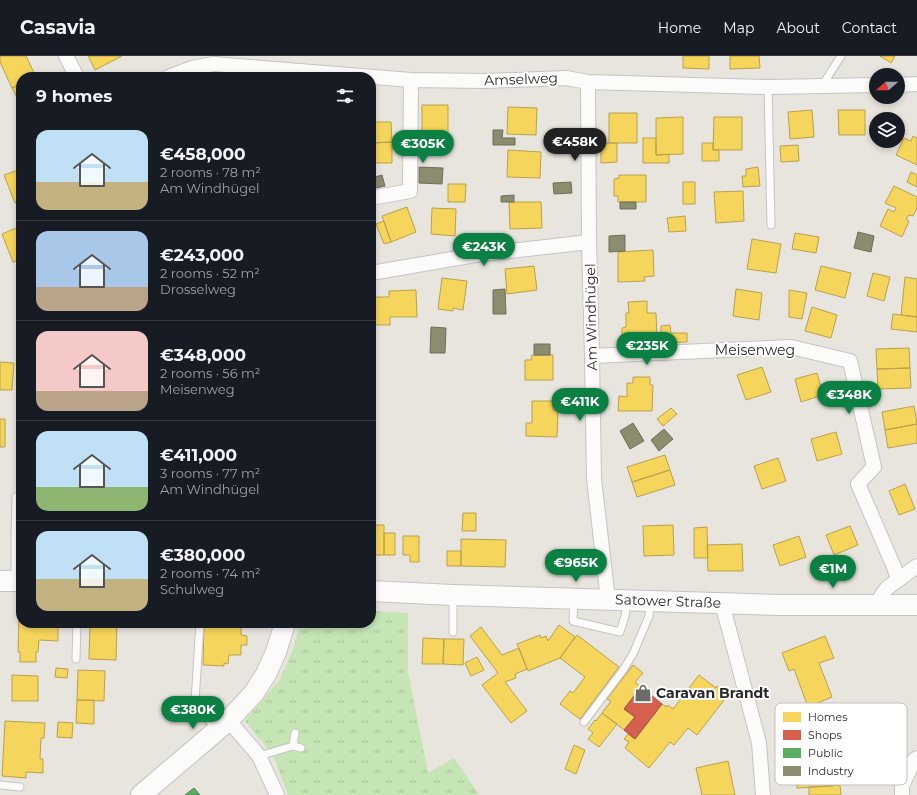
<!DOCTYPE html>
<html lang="en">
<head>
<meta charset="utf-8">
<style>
	:root { --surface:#171b24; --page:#242831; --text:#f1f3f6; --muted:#9ea1a6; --line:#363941; --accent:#0b8043 }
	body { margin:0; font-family:Montserrat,sans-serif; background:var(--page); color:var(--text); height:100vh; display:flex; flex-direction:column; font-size:15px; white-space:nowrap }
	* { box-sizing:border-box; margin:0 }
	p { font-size:13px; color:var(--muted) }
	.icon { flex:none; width:22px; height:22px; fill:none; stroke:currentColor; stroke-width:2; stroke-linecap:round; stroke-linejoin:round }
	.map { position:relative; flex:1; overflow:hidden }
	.side { position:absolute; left:16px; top:16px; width:360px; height:556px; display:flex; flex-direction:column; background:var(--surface); border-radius:16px; box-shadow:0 2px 6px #0003 }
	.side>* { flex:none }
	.needle { width:26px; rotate:249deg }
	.buttons { position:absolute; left:869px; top:12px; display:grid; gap:8px }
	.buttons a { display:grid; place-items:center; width:36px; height:36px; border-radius:50%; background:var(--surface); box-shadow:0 2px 6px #0003; font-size:20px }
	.price { position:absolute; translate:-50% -34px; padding:0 9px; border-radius:14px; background:var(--accent); color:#fff; font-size:13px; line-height:26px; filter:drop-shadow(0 1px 2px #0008) }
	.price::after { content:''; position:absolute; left:50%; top:24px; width:12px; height:9px; margin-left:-6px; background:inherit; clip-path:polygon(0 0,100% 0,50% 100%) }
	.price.current { background:#222; color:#fff }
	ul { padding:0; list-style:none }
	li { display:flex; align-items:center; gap:12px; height:100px; padding:0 20px }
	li+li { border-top:1px solid var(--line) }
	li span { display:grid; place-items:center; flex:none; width:112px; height:80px; border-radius:12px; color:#555 }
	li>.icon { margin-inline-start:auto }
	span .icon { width:48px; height:48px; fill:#fffc; stroke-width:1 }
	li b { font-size:17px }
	h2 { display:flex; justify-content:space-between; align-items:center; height:48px; padding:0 20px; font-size:17px }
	header { display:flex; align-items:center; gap:24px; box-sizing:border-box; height:56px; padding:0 20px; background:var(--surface); border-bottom:1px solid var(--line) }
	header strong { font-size:19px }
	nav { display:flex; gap:22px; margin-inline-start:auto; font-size:14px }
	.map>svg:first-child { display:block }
</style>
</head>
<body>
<header>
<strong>Casavia</strong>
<nav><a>Home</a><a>Map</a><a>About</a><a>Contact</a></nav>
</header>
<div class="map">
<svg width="917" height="739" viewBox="0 0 917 739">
	<defs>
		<pattern id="park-tufts" width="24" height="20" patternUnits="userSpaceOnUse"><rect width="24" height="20" fill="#c5e5b5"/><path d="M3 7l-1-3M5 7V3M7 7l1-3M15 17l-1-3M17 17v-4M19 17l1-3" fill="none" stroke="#a9c49c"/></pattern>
	</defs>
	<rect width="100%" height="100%" fill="#e8e5de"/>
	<path fill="url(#park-tufts)" d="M371 555 408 557V616L428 717 454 702 479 739H288L273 699 245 665 280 623 292 596 301 567H371Z"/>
	<path fill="#f6d55c" stroke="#b8a14d" d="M0 0H26L36 21H21V28L12 32 0 6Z
		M88 0H122L95 14Z
		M683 0H709V13L683 12Z
		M730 0H759L760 12 730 13Z
		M880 0H895L891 7Z
		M21 28V42L18 43 12 32Z
		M422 49H448V76L422 77Z
		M508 51 537 52 536 79 507 78Z
		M812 54 814 81 790 83 788 56Z
		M838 54H865V79H839Z
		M609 57H637V87H609Z
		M683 61V98L656 99V62Z
		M714 61H742V94H713Z
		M371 66H391L392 86 371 87Z
		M913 80 917 82V109L896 99 904 82 911 85Z
		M643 82H656V99L669 98V107H643Z
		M392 86V107H371V87Z
		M601 87H617V106L601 107Z
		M702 87H713V94H719V105H702Z
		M798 89 799 105 781 106 780 90Z
		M508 94 541 96 540 122 507 121Z
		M758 111 760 130 743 131 742 120H746V113Z
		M21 113V145L15 147 4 119Z
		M911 116 917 119V131L907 126Z
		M619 119H646V146H618V140H614V123L619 122Z
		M683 126H695V148H683Z
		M448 128H466L465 146H448Z
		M894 130 917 141V152L913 160 909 159 906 163 909 165 902 181 880 170 888 153 894 156 896 152 885 147Z
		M743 135 744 165 716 167 714 136Z
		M509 146H541L542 172 510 173Z
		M407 151 416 176 391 186 382 160Z
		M432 152 456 153 455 180 431 178Z
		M685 160 686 175 669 176 667 162Z
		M384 165 391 186 384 188 376 168Z
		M21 170V203L13 206 2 178Z
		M795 177 819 181 816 197 792 193Z
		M752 183 781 188 776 217 747 213Z
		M653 194 654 220 644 221 645 225 618 226V196Z
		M534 210 537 234 507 238 505 213Z
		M821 210 851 217 845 242 815 234Z
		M873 217 890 221 884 245 867 240Z
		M905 221 917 223V261L901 259Z
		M442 222 467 225 463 254 453 252V255L438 253Z
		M736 233 762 237 759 264 733 260Z
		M416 234 417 261H390V269H375V241H389V235Z
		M789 234 807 237 802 263 789 261Z
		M647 245V257H656L657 281 622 283V272L626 271V257H629L628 246Z
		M812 251 837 259 831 282 805 275Z
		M893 258 917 261V276L891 273Z
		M670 269 671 277H687V286L661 287V270Z
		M909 292 910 312 877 313 876 293Z
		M532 299H553V324H525V304H531Z
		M0 306 14 307 12 334H0Z
		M762 311 771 336 746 344 737 319Z
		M910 312 911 332 878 333 877 313Z
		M817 317 823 339 801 346 795 323Z
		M633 321H650V329H653L652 355H618L619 340 627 341V327H633Z
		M532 345H553V354H558L557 381 526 380V367H532Z
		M914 350 917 368 885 374 882 356Z
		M671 352 677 358 663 370 657 363Z
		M0 363H5V391H0Z
		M917 368V387L888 392 885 374Z
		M836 376 842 398 817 405 811 383Z
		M665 399 670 414 632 426 627 411Z
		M778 402 786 425 762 433 754 410Z
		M670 414 675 429 637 441 632 426Z
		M905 428 915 453 899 459 889 435Z
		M463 457H476V475H462Z
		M371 460H374V469H384V499H371Z
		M673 469 674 499 644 500 643 470Z
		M850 470 858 489 834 499 826 479Z
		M707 471 708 502H694V472Z
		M384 477H395V499H384Z
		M403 480H419V506H410V499H403Z
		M799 480 806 501 780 510 773 489Z
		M461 483 506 484 505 511 461 510Z
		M742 488 743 515H708L707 489Z
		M447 495H461V510H447Z
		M19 558H21V567H58V585L39 584 38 596H36V606H20V596H18Z
		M90 567H117L116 604 89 603Z
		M204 567H241V579L247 580V589H241V599H229L228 608 224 607V610L203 609Z
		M559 569 575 581 560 602 528 615 517 588 540 579 541 582 546 580 548 585Z
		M481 571 502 599 519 592 527 613 515 618 516 622 505 626 527 655 511 667 482 629 498 617 470 580Z
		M577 579 619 611 580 663 560 648 570 635 573 637 585 621 560 602Z
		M825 580 834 602 819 607 832 641 808 651 794 613 789 615 782 597Z
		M423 582 444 583 443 608H422Z
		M444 583H464L463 609 443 608Z
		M477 601 484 614 471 620 465 607Z
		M633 609 643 617 635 626 641 631 624 653 635 661 624 674 602 657 611 645 607 643Z
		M56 612 68 613 67 622 55 621Z
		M78 614 105 615 104 645 77 644Z
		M12 619 38 620V645H12Z
		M699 619 716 632 717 630 728 639 697 679 688 672 674 689 670 686 649 712 625 692 629 686 624 683 628 678 635 683 662 648 667 651 668 649 673 653Z
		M77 644H94V668L76 667Z
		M602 657 617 668 599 691 588 683 593 677 588 673 595 664 596 665Z
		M5 665 45 667 44 682H41L40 703H43V717L26 716V722L2 720Z
		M58 666 73 667 72 682 57 681Z
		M574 689 585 694 576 718 565 713Z
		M831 695 833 730 797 732 795 698Z
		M728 705 735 739H702L696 712Z
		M840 729 841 739H809V731Z"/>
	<path fill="#d6604d" stroke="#a25042" d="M641 631 662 648 635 683 624 674 635 661 624 653Z"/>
	<path fill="#5aae61" stroke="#4b8650" d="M194 732 200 739H185Z"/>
	<path fill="#8c8c6e" stroke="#6e6e59" d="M371 50H375V66H371Z
		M493 74H503L502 82H515V89H493Z
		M419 111 443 112 442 128 419 127Z
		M382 119 385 130 371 133V122Z
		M571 126 572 137 554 138 553 127Z
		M514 139V146H501V140Z
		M620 146H636V153H620Z
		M858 176 874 180 871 196 854 192Z
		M625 179V195L609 196V180Z
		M505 233 506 258H493V234Z
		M431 271 446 272 445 297H430Z
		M534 288H550V299H534Z
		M633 367 644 385 630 393 620 375Z
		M664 373 673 383 659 395 651 384Z"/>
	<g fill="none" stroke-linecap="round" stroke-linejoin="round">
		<g stroke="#c5c4c4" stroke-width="9">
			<path id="lane" d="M822 30 841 0
				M768 31 771 169
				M21 441H16L15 486H21
				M15 524V486
				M453 539V576
				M574 543 573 565 620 576 625 560 627 546
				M200 567 195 646 216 674
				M76 603 77 567
				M584 666 623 614 633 598 649 560 650 546
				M293 690 295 677
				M259 700 293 690 301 692
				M0 729 20 731"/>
		</g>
		<g stroke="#c5c4c4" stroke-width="16">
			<path id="street" d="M66 0 77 21
				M168 21 192 12 214 8 411 24 485 25 566 22 588 26 768 31 876 29
				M588 26 589 186 592 300 594 423 608 544
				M898 29 917 28
				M371 142 410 135 411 24
				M371 217 475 199 589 186
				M592 300 791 291 850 305 874 411 858 428 894 511 898 524
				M722 547 759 687 763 739
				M876 549 883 537 887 532 917 510
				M228 665 236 673 259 700 277 739
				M902 739V730L914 704 917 702"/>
		</g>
		<g stroke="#c5c4c4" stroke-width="22">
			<path id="secondary" d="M0 525H21
				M371 535 453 539 650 545 780 549H917
				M141 739 228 665 254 637 266 618 276 596 285 567"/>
		</g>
		<use href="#lane" stroke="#fcfbfa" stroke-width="7"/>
		<use href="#street" stroke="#fcfbfa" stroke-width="14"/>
		<use href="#secondary" stroke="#fcfbfa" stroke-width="20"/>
	</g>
	<defs>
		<g id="shop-bare" transform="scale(1.38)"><path d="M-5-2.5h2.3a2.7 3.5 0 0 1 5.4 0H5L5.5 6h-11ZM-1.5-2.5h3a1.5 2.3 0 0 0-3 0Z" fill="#6c6b68" stroke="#fff" stroke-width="2.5" paint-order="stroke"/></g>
	</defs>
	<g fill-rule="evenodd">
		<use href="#shop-bare" x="643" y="637"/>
	</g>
	<g text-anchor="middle" stroke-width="4" stroke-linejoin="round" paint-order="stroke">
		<g font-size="14" fill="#292929" stroke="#fff">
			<text transform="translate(521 23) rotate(-2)" y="5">Amselweg</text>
			<text transform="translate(591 261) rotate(-91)" y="5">Am Windhügel</text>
			<text x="755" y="299">Meisenweg</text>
			<text transform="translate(668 545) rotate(2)" y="5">Satower Straße</text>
		</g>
		<g font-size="14" font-weight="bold" fill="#292929" stroke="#fff" text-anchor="start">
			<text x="656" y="642">Caravan Brandt</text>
		</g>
	</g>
	<rect x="775" y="647" width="132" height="82" rx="6" fill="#fff" stroke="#bfbfbf" stroke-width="1"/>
	<rect x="783" y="656" width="18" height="10" fill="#f6d55c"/>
	<rect x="783" y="674" width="18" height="10" fill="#d6604d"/>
	<rect x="783" y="692" width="18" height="10" fill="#5aae61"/>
	<rect x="783" y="710" width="18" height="10" fill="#8c8c6e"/>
	<g font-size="11" fill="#292929">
		<text x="808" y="665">Homes</text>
		<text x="808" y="683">Shops</text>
		<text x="808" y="701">Public</text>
		<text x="808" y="719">Industry</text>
	</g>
</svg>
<div class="buttons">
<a><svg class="needle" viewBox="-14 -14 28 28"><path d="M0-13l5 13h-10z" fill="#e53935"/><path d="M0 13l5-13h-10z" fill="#9ea1a6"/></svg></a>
<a><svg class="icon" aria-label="layers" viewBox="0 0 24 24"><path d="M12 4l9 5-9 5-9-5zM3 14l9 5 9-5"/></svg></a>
</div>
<b class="price current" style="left:575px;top:106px">€458K</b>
<b class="price" style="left:423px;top:108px">€305K</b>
<b class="price" style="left:484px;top:211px">€243K</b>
<b class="price" style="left:647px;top:310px">€235K</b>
<b class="price" style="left:849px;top:359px">€348K</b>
<b class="price" style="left:580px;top:366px">€411K</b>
<b class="price" style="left:576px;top:527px">€965K</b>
<b class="price" style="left:833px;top:533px">€1M</b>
<b class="price" style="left:193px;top:674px">€380K</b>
<section class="side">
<h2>9 homes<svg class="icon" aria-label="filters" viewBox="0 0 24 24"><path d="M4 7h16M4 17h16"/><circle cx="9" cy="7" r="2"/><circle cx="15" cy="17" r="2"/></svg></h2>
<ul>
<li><span style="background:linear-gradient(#bfe0f5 65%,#c2b280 0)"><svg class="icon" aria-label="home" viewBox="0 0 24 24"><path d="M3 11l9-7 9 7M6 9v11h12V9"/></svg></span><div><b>€458,000</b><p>2 rooms · 78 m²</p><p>Am Windhügel</p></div></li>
<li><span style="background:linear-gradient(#a9c7e8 70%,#b9a48a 0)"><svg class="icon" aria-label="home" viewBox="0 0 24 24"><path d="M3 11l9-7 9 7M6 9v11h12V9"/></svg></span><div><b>€243,000</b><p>2 rooms · 52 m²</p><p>Drosselweg</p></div></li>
<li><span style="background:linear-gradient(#f6c9c9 75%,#b9a48a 0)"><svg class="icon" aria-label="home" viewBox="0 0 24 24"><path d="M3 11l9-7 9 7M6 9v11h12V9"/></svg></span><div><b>€348,000</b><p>2 rooms · 56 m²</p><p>Meisenweg</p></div></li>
<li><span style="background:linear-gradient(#bfe0f5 70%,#8fb573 0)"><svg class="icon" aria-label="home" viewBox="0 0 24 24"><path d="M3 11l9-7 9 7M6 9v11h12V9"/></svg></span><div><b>€411,000</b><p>3 rooms · 77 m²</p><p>Am Windhügel</p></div></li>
<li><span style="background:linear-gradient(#bfe0f5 60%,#c2b280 0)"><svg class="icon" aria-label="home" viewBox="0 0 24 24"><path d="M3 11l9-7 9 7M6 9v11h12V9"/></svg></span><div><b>€380,000</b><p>2 rooms · 74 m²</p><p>Schulweg</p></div></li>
</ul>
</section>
</div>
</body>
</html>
